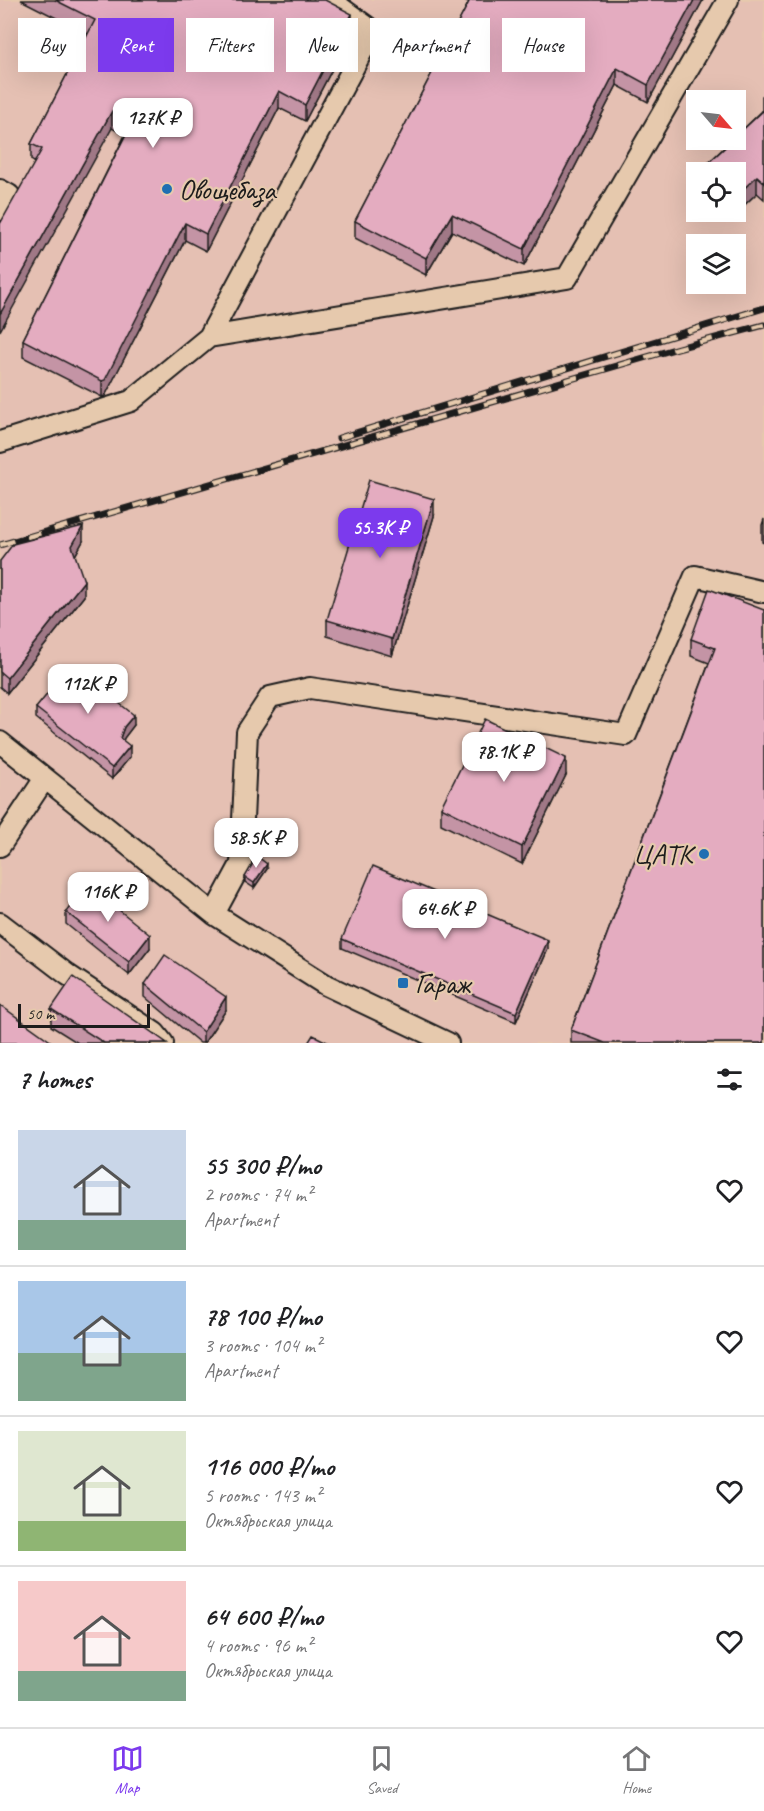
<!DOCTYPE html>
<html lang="en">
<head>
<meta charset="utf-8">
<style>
	:root { --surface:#fff; --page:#f2f2f2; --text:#202124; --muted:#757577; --line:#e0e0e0; --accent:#7c3aed }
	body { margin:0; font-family:Caveat,sans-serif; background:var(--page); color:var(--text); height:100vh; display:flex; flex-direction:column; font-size:22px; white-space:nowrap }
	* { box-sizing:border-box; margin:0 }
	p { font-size:20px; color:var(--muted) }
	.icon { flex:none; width:33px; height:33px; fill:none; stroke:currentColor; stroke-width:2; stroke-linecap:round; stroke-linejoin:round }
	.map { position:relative; height:1043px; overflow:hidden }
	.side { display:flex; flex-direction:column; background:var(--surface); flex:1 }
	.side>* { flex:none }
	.hud { position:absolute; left:18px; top:18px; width:729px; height:54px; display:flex; gap:12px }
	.needle { width:39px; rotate:118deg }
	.fabs { position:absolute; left:686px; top:90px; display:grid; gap:12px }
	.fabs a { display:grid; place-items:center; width:60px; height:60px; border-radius:0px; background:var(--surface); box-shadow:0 6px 24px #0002; font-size:30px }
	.scale { position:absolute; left:18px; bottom:15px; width:132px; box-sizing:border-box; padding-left:6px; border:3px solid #1c1c1c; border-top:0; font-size:16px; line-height:21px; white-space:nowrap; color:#1c1c1c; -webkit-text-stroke:4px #e6c9ad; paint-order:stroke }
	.price { position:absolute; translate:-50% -51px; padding:0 14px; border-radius:12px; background:#fff; color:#222; font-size:20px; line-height:39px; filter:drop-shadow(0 2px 3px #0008) }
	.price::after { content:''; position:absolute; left:50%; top:36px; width:18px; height:14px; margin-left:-9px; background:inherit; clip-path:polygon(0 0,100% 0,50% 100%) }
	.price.active { background:var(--accent); color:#fff }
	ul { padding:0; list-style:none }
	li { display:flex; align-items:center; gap:18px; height:150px; padding:0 18px }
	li+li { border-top:2px solid var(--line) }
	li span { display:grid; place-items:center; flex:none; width:168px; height:120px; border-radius:0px; color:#555 }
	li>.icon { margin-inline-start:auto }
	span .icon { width:72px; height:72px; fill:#fffc; stroke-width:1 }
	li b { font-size:26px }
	h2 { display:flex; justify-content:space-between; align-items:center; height:72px; padding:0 18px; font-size:26px }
	.tag { padding:0 21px; border-radius:0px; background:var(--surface); box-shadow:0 6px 24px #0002; font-size:21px; line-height:54px }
	.tag.active { background:var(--accent); color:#fff }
	.dock { display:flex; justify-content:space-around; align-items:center; height:84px; border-top:2px solid var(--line); background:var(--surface); font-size:16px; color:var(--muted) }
	.dock a { display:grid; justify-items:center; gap:3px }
	.dock .active { color:var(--accent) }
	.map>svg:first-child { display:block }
</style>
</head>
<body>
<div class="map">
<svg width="764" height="1043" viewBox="0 0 764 1043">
	<rect width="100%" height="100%" fill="#e6c9ad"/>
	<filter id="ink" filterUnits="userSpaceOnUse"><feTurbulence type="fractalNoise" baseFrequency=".0167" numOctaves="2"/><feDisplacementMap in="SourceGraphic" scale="12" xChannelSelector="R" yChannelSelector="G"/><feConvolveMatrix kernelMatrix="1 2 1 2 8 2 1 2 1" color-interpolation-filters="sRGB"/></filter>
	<g filter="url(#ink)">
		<path fill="#e5c0b3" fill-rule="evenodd" d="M0 0H764V1043H0ZM696 100H735V140H696ZM696 172H735V212H696ZM696 244H735V284H696Z"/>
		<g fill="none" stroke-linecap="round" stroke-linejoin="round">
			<g stroke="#1c1c1c" stroke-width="24">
				<path id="minor" d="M0 190 9 195 0 210
					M209 337 567 278 728 0
					M0 442 131 401 209 337 373 31 330 0
					M0 742 214 914 326 985 448 1043
					M0 846 45 778
					M214 914 241 864 247 732 270 697 310 688 626 735 695 576 764 592
					M0 923 68 975 155 1033 163 1043"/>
			</g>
			<use href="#minor" stroke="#e6c9ad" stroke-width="20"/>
			<g stroke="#1c1c1c" stroke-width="7">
				<path id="rail" d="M339 438 764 308
					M0 545 678 348 764 325"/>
			</g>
			<use href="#rail" stroke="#e6c9ad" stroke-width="4.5" stroke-dasharray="14" stroke-linecap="butt"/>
		</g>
		<path fill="#c494a5" stroke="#1c1c1c" stroke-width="1.5" d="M21 0H325L352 31 305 121 279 108 206 251 185 240 105 396 102 397 23 357V340L125 135 112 128 34 162 31 160V144L88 34Z
			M464 0H703L648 102 617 85 524 266 452 231 426 275 355 238V221L469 2Z
			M764 95V199L757 193 736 213 735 211V172H707V164L762 111V96Z
			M434 516 392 656 327 636V620Z
			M764 519V543L762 542V525Z
			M83 541 75 556 84 596 7 693 0 687V561Z
			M764 610V1043H571V1030L709 663 691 656V639Z
			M36 708 134 725 124 738 123 741 130 757 112 779 36 718Z
			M566 775 522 864 441 824V807Z
			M267 869 254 888 245 882V877Z
			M66 912 150 948 129 975 66 924Z
			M342 939 548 949 516 1022 342 948Z
			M145 984 226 1010 204 1043H200L145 997Z
			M51 1009 167 1043H78L51 1026Z"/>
		<path fill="#a07886" stroke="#1c1c1c" stroke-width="1.5" d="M694 0H703L648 102V85Z
			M352 14V31L305 121V105Z
			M617 68V85L524 266V249Z
			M279 91V108L206 251V234Z
			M112 111V128L0 331V314Z
			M757 176V193L736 213V196Z
			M452 214V231L426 275V258Z
			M185 223V240L105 396 102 397V381Z
			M434 499V516L392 656V639Z
			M83 526V541L72 561V546Z
			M84 581V596L7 693V678Z
			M134 715V725L124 738 120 749V738L124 727Z
			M130 746V757L112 779V768Z
			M566 758V775L522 864V847Z
			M267 864V869L254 888V883Z
			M150 935V948L129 975V962Z
			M548 940V949L516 1022V1013Z
			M226 997V1010L204 1043H203V1032Z"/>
		<path fill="#e4acc0" stroke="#1c1c1c" stroke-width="1.5" d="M55 0H325L352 14 305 105 279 91 206 234 185 223 105 380 102 381 23 340 132 122 112 111 0 314V224L42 149 31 144 95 20Z
			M470 0H694L648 85 617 68 524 249 452 214 426 258 355 221Z
			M764 110V182L757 176 736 196 735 194V172H714L707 164 733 140H735V137Z
			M369 480 434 499 392 639 327 620Z
			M83 526 72 546 84 581 7 678 0 672V561L13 544Z
			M709 589 764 610V1043H605L571 1030 715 648 691 639Z
			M71 665 134 715 124 727 120 738 130 746 112 768 36 708Z
			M485 719 566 758 522 847 441 807Z
			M254 854 267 864 254 883 245 877 252 865Z
			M373 866 548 940 516 1013 342 939Z
			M87 884 150 935 129 962 66 912Z
			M165 955 226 997 203 1032 145 984Z
			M73 977 167 1043H104L51 1009Z
			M0 1005 53 1043H0Z
			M313 1035 329 1043H308Z"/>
	</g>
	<g fill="#1f6fb2" stroke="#e6c9ad" stroke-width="2">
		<circle cx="167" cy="189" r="6"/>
		<circle cx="704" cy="854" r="6"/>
		<rect x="397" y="977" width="12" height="12" rx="3"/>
	</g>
	<g text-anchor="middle" stroke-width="4.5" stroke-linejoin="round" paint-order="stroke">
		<g font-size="28" fill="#1c1c1c" stroke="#e6c9ad" text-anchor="start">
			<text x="179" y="199">Овощебаза</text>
			<text x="692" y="864" text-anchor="end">ЦАТК</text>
			<text x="415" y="993">Гараж</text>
		</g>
	</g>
</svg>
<div class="fabs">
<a><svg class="needle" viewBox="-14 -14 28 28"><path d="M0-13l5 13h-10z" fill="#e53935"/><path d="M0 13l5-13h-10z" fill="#757577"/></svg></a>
<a><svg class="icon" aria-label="locate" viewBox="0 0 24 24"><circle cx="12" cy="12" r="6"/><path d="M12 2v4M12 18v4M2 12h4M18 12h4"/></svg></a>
<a><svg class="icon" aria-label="layers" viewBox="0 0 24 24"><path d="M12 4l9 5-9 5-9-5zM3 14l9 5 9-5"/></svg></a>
</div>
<div class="scale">50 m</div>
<b class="price" style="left:153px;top:149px">127K ₽</b>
<b class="price active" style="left:380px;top:559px">55.3K ₽</b>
<b class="price" style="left:88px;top:715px">112K ₽</b>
<b class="price" style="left:504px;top:783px">78.1K ₽</b>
<b class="price" style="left:256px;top:869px">58.5K ₽</b>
<b class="price" style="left:108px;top:923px">116K ₽</b>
<b class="price" style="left:445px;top:940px">64.6K ₽</b>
<div class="hud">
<a class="tag">Buy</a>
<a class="tag active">Rent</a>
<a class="tag">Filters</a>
<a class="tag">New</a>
<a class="tag">Apartment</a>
<a class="tag">House</a>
</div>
</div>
<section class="side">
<h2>7 homes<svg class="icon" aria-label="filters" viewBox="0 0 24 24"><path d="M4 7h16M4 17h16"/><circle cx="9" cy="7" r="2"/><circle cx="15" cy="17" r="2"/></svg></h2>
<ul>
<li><span style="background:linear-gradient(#c9d6e8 75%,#7fa58c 0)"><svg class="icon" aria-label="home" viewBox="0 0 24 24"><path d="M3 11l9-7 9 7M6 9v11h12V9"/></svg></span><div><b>55 300 ₽/mo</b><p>2 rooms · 74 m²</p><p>Apartment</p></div><svg class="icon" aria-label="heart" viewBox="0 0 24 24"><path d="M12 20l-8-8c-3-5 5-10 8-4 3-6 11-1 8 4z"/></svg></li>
<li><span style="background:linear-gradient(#a9c7e8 60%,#7fa58c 0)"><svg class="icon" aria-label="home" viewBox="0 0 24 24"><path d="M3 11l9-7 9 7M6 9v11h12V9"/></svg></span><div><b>78 100 ₽/mo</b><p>3 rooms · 104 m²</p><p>Apartment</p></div><svg class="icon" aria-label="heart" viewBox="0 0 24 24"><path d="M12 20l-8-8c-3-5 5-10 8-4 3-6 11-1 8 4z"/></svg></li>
<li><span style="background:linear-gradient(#dfe7d0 75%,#8fb573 0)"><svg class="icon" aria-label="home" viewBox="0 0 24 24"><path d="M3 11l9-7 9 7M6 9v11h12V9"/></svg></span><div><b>116 000 ₽/mo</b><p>5 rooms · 143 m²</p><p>Октябрьская улица</p></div><svg class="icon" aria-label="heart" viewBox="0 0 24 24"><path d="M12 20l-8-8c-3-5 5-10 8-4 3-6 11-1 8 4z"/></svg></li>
<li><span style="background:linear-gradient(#f6c9c9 75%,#7fa58c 0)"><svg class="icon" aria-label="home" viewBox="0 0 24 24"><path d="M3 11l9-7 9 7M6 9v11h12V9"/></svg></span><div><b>64 600 ₽/mo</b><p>4 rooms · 96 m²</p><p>Октябрьская улица</p></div><svg class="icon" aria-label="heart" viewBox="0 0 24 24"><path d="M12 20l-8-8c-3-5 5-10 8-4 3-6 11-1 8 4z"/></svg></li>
</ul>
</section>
<nav class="dock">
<a class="active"><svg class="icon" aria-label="map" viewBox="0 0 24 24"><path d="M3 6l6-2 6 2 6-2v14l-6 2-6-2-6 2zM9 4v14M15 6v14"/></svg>Map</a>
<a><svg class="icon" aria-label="saved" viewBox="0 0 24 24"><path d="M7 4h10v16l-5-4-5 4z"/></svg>Saved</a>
<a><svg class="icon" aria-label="home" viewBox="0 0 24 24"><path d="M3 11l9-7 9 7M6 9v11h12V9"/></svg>Home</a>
</nav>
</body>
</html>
